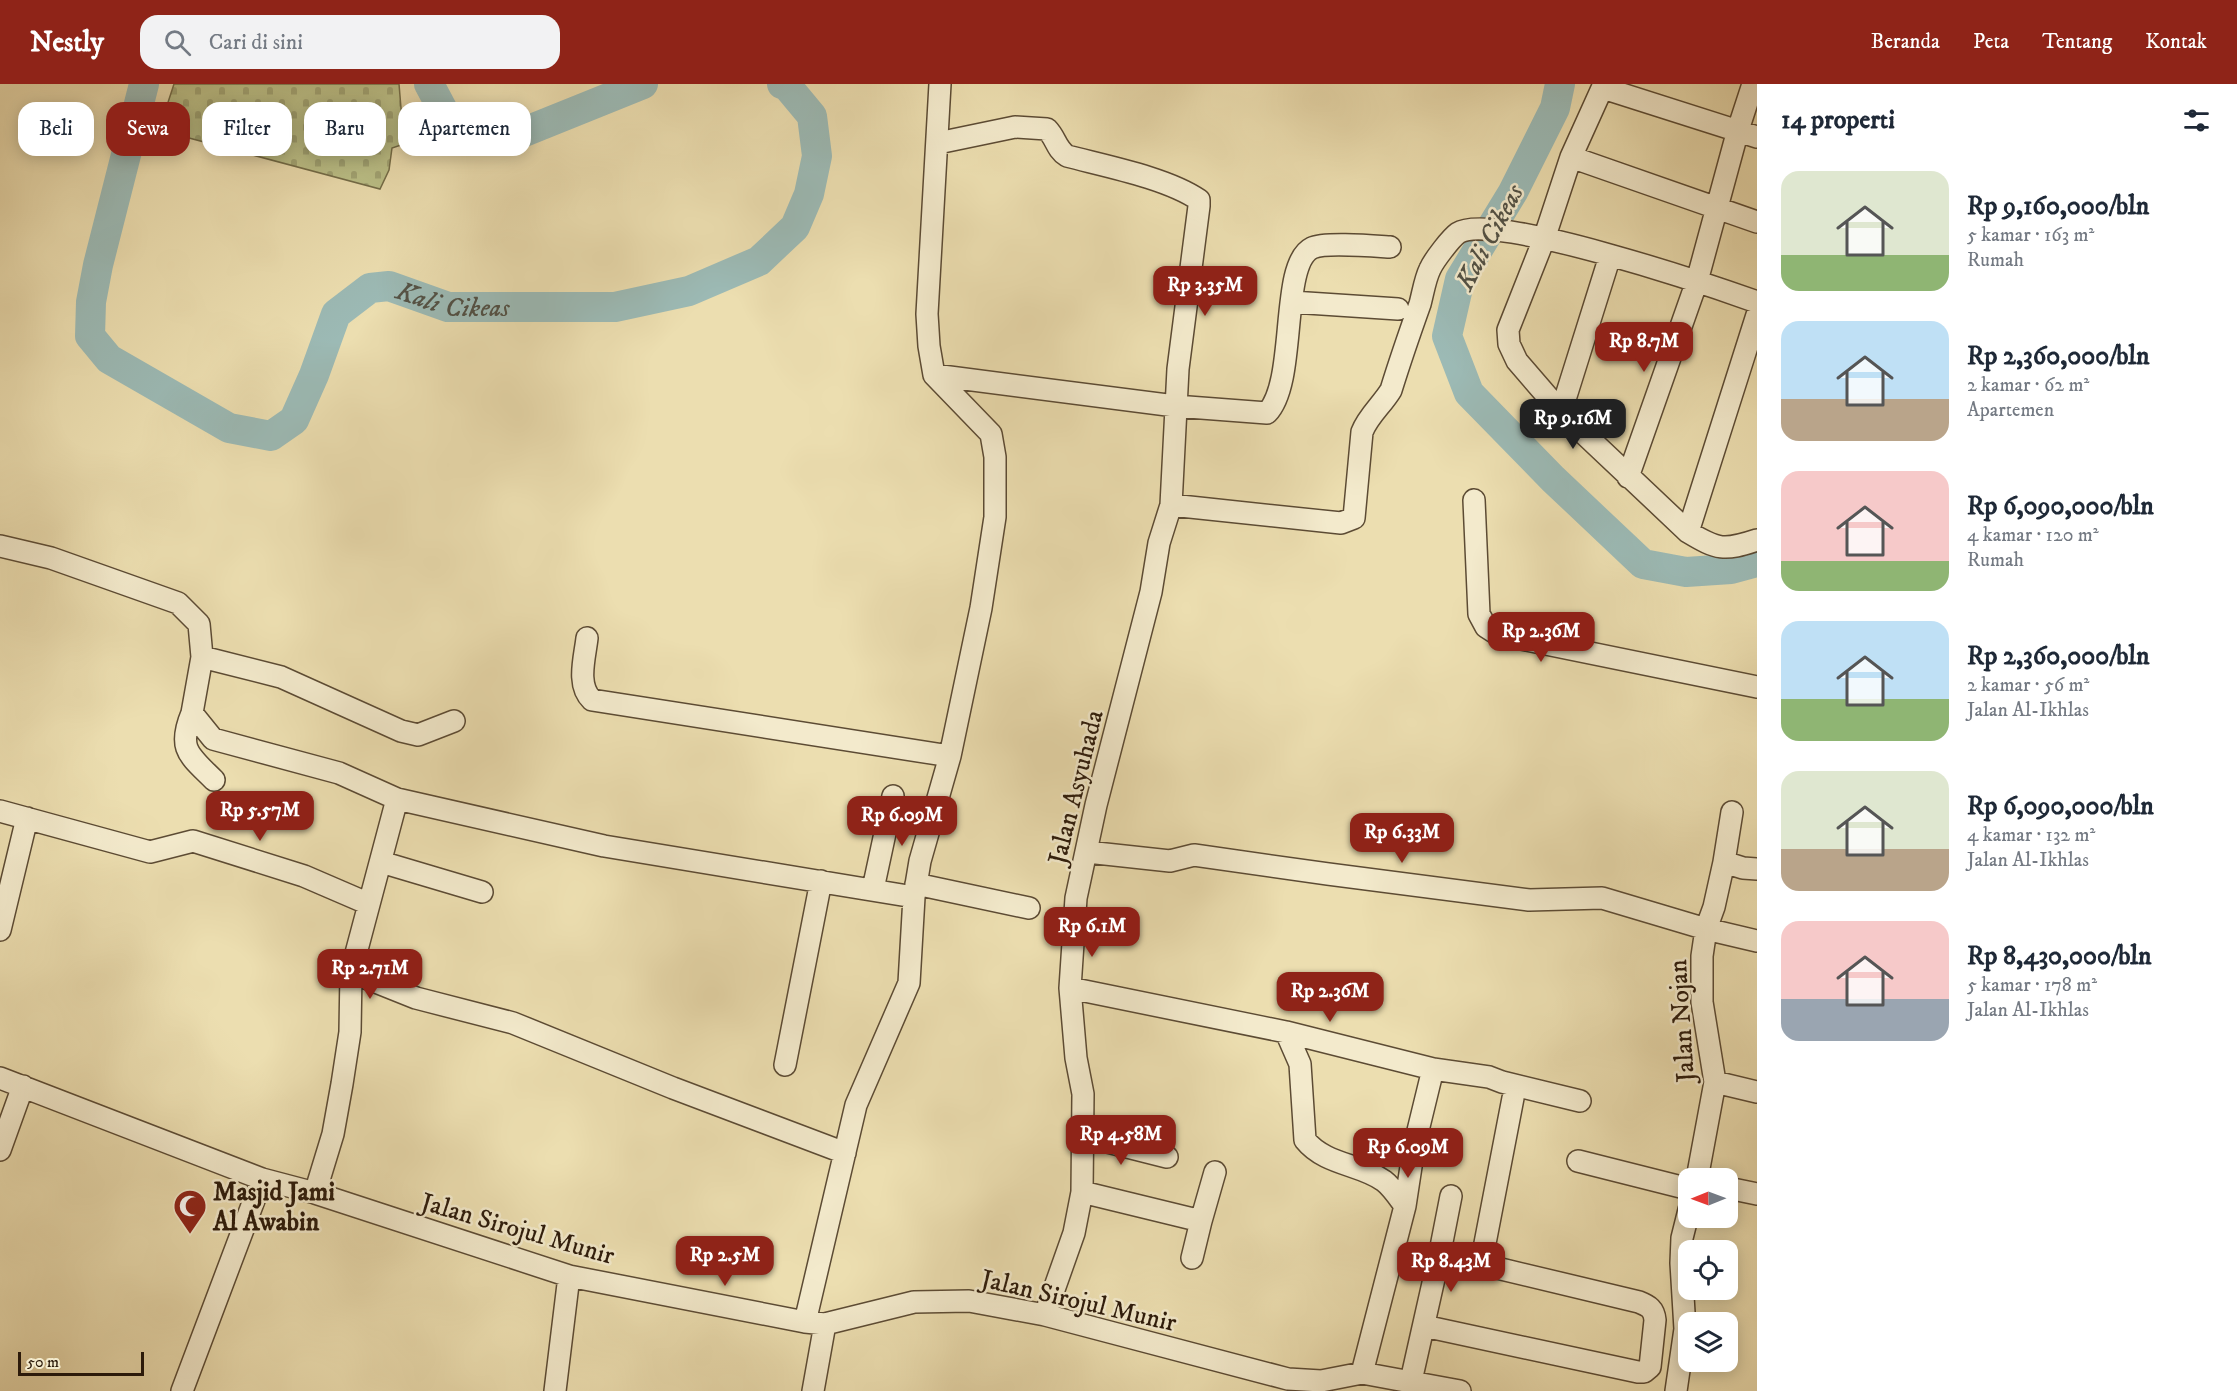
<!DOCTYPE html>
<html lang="id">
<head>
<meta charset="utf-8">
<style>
	:root { --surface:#fff; --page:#f2f2f3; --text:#1f2937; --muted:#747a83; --accent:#8f2418 }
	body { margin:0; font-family:"IM FELL DW Pica",serif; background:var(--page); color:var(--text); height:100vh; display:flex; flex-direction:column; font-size:22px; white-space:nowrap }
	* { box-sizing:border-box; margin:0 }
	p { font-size:20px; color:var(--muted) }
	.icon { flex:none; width:33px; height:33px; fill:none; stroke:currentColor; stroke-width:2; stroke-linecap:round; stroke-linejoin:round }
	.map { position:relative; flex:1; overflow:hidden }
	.side { display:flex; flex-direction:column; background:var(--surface); width:480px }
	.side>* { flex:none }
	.top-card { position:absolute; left:18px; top:18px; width:570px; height:54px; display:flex; gap:12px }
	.needle { width:39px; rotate:269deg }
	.tools { position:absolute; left:1678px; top:1084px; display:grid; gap:12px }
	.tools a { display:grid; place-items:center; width:60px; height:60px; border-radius:12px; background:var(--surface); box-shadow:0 3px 15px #0003; font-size:30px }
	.scale { position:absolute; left:18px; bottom:15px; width:126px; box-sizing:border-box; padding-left:6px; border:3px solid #2c1a0a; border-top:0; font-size:16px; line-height:21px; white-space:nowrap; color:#2c1a0a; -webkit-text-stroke:4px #f3eacc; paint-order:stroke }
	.price { position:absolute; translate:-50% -51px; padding:0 14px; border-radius:12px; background:var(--accent); color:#fff; font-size:20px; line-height:39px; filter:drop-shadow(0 2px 3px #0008) }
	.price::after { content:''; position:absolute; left:50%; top:36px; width:18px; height:14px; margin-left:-9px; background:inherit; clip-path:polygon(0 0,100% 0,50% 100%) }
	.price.active { background:#222; color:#fff }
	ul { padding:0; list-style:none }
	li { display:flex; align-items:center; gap:18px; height:150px; padding:0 24px }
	li span { display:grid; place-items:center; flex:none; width:168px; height:120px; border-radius:18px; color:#555 }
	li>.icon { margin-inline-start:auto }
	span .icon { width:72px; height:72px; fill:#fffc; stroke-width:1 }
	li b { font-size:26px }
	h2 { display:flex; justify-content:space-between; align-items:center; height:72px; padding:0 24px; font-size:26px }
	.tag { padding:0 21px; border-radius:18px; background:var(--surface); box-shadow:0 3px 15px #0003; font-size:21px; line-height:54px }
	.tag.active { background:var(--accent); color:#fff }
	header { display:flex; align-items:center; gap:36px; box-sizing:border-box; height:84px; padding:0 30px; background:var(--accent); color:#fff }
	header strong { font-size:28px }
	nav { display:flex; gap:33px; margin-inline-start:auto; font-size:21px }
	.search { width:420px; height:54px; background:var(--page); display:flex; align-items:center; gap:15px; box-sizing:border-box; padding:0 21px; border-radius:18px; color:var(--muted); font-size:22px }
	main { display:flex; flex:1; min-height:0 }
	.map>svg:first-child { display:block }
</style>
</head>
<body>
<header>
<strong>Nestly</strong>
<div class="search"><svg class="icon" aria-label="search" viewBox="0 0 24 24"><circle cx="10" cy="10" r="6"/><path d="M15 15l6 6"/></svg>Cari di sini</div>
<nav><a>Beranda</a><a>Peta</a><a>Tentang</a><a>Kontak</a></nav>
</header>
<main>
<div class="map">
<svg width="1757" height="1307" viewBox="0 0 1757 1307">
	<defs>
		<pattern id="cemetery-stones" width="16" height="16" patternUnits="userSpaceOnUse" patternTransform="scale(1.5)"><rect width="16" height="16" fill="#bbc088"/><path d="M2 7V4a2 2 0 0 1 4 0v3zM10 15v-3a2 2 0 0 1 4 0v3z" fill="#a1a474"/></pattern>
	</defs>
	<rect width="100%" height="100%" fill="#ecdeb0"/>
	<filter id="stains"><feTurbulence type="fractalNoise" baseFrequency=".00333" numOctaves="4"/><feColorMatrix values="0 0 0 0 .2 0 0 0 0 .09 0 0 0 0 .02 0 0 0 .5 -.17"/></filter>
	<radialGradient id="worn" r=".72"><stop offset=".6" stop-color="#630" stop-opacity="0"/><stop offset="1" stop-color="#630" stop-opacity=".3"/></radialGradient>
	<path fill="url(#cemetery-stones)" stroke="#746d49" stroke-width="1.5" d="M174 0H399L404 60 392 64 389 86 380 105 159 46Z"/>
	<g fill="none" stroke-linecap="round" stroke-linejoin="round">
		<g stroke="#9cbab5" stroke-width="30">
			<path id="s1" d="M144 0 98 181 91 218 90 252 109 275 229 344 271 352 294 336 314 291 336 230 370 204 389 202 448 223H615L689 207 759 177 795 143 809 110 817 72 812 32 787 2 782 0"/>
			<path d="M429 0 445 30 492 54 519 50 643 0"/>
			<path d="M1560 0 1555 24 1513 108 1460 195 1447 252 1469 309 1553 395 1643 480 1686 488 1731 485 1757 478"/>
		</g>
		<g stroke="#5c4b34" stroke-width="24">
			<path id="minor" d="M1604 0 1571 73 1544 155 1508 246 1509 260 1517 277 1561 328 1688 448C1718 466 1724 467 1757 456
				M1603 4 1757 53
				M938 59 1015 43 1047 45C1056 54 1056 65 1067 72 1105 82 1167 94 1199 116V122L1178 285 1171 421 1159 459 1151 508 1096 721 1076 814 1070 904 1076 974 1083 1010 1082 1108 1074 1149 1045 1231
				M1571 73 1757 138
				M1292 218 1398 225
				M934 291 1175 322 1267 329C1298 297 1279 180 1312 164 1324 158 1374 162 1390 163
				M1561 328 1610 172
				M1628 393 1697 197 1738 46 1753 0
				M1474 416 1479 530 1486 543 1497 550 1757 603
				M1171 421 1341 439 1354 434 1362 348C1368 332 1382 321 1391 306 1400 277 1410 248 1420 220 1423 209 1425 195 1430 185 1434 176 1451 154 1458 149 1492 127 1712 202 1757 218
				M1688 448 1757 231
				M0 462 51 474 178 519 199 540 202 573 192 629 213 655 339 689 397 715 604 762 914 813
				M587 554C585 573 576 601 592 616L950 672
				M202 573 281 593 401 647 418 651 454 637
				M192 629C177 665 189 671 214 696
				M0 727 150 768 193 757 304 792 369 820
				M1087 768 1170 777 1194 771 1328 790 1529 816 1602 814 1706 845 1757 857
				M381 778 482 808
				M1724 778 1732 728
				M916 800 1029 824
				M873 805 893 712
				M0 846 27 734
				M351 888 416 914 513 939 673 1004 845 1069
				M1070 904 1286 948 1433 985 1489 993 1502 998 1580 1017
				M1286 948 1300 980 1305 1056C1325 1081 1361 1080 1384 1097 1392 1103 1399 1114 1405 1122L1362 1289
				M785 981 821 797
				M0 994 262 1095 315 1109 569 1192 805 1238 825 1240 914 1218 969 1217 1045 1231 1288 1295 1321 1297 1362 1289 1460 1307
				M1715 998 1757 1008
				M1084 1052 1167 1073
				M0 1066 23 1002
				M1578 1077 1689 1105
				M1697 1095 1715 998 1702 918V872L1706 845 1714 823 1724 778 1743 784 1757 785
				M1728 1104 1757 1110
				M1082 1108 1201 1137 1192 1174
				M315 1109 333 1050 342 1000 350 948 351 888 397 715
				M1405 1122 1414 1063 1433 985
				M1201 1137 1215 1088
				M1440 1168 1451 1112
				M1481 1180 1513 1014
				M805 1238 856 1021 909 899 914 813 920 777 950 672 981 524 995 433V373L991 350 934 291 929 262 927 230 940 0
				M1411 1297 1440 1168 1455 1174 1639 1218C1649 1222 1654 1225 1655 1236L1650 1283 1644 1288H1638L1424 1242
				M182 1307 262 1095
				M555 1307 569 1192
				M813 1307 825 1240
				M1676 1307 1685 1245 1681 1179 1682 1154 1689 1126"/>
		</g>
		<use href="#minor" stroke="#f3eacc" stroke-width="21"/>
	</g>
	<defs>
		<g id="mosque-pin" transform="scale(1.725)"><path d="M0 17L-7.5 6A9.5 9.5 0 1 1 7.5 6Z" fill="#8f2418" stroke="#f3eacc"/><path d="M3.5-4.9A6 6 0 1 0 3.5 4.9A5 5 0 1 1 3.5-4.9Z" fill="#fff"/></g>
	</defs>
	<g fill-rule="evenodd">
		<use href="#mosque-pin" x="190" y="1122"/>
	</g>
	<g text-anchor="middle" stroke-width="5" stroke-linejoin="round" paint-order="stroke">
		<g font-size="26" fill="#2c1a0a" stroke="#f3eacc">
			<text transform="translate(1075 703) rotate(-76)" y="9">Jalan Asyuhada</text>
			<text transform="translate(1681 937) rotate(-94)" y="9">Jalan Nojan</text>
			<text transform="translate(518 1144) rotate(16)" y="9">Jalan Sirojul Munir</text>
			<text transform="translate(1079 1216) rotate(13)" y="9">Jalan Sirojul Munir</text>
		</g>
		<g font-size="26" font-weight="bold" fill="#2c1a0a" stroke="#f3eacc" text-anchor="start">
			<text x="213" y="1116">Masjid Jami<tspan x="213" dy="30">Al Awabin</tspan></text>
		</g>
		<g font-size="27" font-style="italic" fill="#535246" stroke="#f3eacc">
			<text transform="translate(1489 153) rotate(-62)" y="9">Kali Cikeas</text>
			<text dy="9" stroke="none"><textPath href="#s1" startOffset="740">Kali Cikeas</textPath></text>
		</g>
	</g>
	<rect width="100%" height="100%" filter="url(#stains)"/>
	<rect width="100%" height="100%" fill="url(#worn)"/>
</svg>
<div class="tools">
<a><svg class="needle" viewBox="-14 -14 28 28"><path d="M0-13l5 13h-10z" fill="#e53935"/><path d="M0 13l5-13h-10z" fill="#747a83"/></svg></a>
<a><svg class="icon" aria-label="locate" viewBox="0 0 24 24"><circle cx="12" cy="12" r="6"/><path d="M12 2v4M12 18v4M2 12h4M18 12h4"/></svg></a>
<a><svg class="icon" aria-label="layers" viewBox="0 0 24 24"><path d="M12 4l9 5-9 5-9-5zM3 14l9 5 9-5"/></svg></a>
</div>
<div class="scale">50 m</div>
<b class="price" style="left:1205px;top:233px">Rp 3.35M</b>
<b class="price" style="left:1644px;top:289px">Rp 8.7M</b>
<b class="price active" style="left:1573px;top:366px">Rp 9.16M</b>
<b class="price" style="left:1541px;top:579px">Rp 2.36M</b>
<b class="price" style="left:260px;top:758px">Rp 5.57M</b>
<b class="price" style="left:902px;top:763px">Rp 6.09M</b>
<b class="price" style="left:1402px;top:780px">Rp 6.33M</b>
<b class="price" style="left:1092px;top:874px">Rp 6.1M</b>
<b class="price" style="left:370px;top:916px">Rp 2.71M</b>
<b class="price" style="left:1330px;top:939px">Rp 2.36M</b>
<b class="price" style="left:1121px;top:1082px">Rp 4.58M</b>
<b class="price" style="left:1408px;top:1095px">Rp 6.09M</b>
<b class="price" style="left:725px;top:1203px">Rp 2.5M</b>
<b class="price" style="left:1451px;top:1209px">Rp 8.43M</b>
<div class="top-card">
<a class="tag">Beli</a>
<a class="tag active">Sewa</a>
<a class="tag">Filter</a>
<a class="tag">Baru</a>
<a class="tag">Apartemen</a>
</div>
</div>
<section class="side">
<h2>14 properti<svg class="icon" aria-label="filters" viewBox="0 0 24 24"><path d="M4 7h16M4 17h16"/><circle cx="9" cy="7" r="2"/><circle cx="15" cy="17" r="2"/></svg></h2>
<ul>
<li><span style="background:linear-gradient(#dfe7d0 70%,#8fb573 0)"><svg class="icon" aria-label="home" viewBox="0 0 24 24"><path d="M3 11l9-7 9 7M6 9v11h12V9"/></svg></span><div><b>Rp 9,160,000/bln</b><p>5 kamar · 163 m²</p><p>Rumah</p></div></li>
<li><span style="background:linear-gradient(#bfe0f5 65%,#b9a48a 0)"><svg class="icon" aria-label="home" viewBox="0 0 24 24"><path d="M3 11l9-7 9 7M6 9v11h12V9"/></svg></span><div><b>Rp 2,360,000/bln</b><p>2 kamar · 62 m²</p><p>Apartemen</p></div></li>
<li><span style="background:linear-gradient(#f6c9c9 75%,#8fb573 0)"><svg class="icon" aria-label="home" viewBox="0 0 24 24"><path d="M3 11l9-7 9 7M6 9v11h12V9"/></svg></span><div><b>Rp 6,090,000/bln</b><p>4 kamar · 120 m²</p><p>Rumah</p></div></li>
<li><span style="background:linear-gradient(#bfe0f5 65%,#8fb573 0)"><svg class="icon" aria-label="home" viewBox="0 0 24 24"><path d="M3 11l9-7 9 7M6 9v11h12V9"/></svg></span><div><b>Rp 2,360,000/bln</b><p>2 kamar · 56 m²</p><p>Jalan Al-Ikhlas</p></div></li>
<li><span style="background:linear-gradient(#dfe7d0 65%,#b9a48a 0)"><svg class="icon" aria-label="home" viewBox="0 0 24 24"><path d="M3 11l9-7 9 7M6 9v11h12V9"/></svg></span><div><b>Rp 6,090,000/bln</b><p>4 kamar · 132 m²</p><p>Jalan Al-Ikhlas</p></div></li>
<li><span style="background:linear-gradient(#f6c9c9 65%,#9aa5b1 0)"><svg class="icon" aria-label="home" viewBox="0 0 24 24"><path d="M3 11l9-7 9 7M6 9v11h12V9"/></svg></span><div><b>Rp 8,430,000/bln</b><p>5 kamar · 178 m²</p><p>Jalan Al-Ikhlas</p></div></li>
</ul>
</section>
</main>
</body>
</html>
